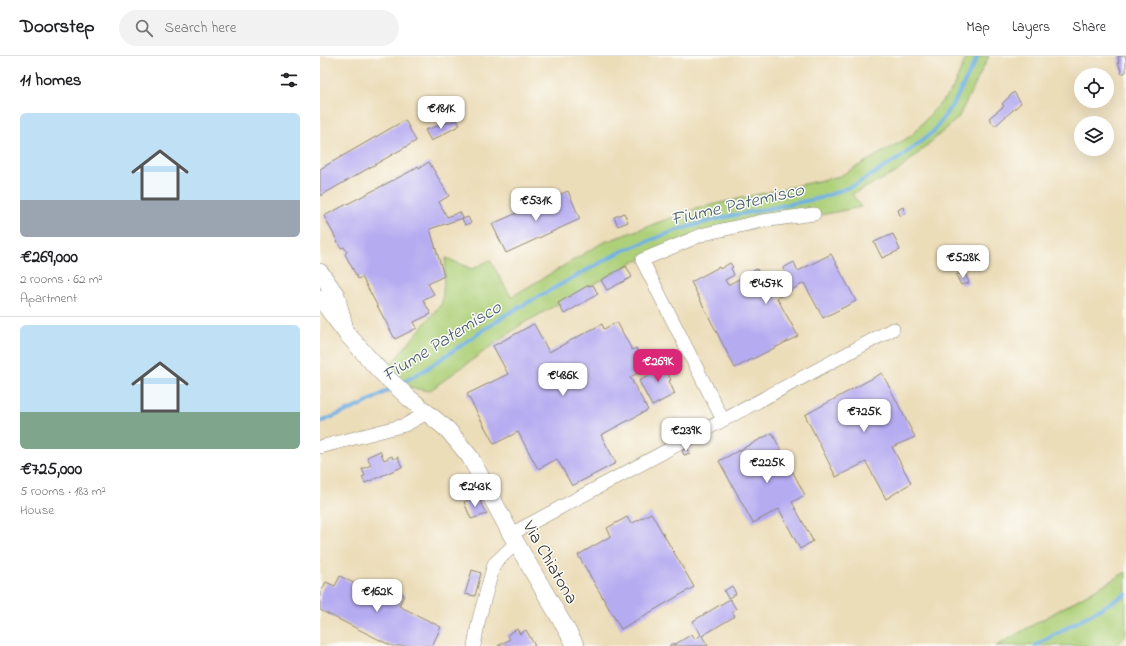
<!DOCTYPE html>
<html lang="en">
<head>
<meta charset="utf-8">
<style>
	:root { --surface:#fff; --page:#f2f2f2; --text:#202124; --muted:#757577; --line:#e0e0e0; --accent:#db2777 }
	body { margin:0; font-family:"Indie Flower",sans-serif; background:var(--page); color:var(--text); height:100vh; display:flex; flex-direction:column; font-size:15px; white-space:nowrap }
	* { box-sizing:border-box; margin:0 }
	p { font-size:13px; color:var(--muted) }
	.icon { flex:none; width:22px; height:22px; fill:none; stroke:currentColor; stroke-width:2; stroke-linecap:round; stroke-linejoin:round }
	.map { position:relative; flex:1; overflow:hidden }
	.panel { display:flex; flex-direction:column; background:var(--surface); width:320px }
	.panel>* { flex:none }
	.buttons { position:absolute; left:754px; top:12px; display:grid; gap:8px }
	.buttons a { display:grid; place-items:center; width:40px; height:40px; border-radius:50%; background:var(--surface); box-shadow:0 4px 16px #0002; font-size:20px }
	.price { position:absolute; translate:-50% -34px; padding:0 9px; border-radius:8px; background:#fff; color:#222; font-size:13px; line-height:26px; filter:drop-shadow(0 1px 2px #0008) }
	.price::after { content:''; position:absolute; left:50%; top:24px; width:12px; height:9px; margin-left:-6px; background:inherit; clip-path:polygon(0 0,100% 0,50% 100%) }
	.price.active { background:var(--accent); color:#fff }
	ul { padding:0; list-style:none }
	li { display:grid; align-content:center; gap:8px; height:212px; padding:0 20px }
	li+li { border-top:1px solid var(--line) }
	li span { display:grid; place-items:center; height:124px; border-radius:6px; color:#555 }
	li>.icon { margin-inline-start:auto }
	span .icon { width:72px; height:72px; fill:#fffc; stroke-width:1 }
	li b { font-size:17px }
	h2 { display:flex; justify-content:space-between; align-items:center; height:48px; padding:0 20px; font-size:17px }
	header { display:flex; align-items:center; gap:24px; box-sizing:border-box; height:56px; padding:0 20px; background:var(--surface); border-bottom:1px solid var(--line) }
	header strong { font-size:19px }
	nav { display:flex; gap:22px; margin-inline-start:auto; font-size:14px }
	.search { width:280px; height:36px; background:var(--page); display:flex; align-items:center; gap:10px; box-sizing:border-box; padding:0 14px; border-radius:22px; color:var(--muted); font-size:15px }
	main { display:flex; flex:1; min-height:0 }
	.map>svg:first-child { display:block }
</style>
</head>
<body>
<header>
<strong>Doorstep</strong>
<div class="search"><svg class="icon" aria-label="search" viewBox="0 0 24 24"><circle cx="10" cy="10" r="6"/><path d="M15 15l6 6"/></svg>Search here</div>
<nav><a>Map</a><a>Layers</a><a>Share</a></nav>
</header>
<main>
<section class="panel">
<h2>11 homes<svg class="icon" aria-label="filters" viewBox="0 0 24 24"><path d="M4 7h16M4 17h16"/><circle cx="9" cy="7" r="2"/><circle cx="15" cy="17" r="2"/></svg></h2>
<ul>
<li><span style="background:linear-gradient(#bfe0f5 70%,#9aa5b1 0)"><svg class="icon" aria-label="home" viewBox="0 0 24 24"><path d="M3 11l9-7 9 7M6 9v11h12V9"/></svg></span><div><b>€269,000</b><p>2 rooms · 62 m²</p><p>Apartment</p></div></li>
<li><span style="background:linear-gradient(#bfe0f5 70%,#7fa58c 0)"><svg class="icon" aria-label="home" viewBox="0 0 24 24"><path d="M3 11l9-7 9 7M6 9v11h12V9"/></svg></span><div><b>€725,000</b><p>5 rooms · 183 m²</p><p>House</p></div></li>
</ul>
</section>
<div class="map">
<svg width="806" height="590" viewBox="0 0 806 590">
	<rect width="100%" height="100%" fill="#fdfcf7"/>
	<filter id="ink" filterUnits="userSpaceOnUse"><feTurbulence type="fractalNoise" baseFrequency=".025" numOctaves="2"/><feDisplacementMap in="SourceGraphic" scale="8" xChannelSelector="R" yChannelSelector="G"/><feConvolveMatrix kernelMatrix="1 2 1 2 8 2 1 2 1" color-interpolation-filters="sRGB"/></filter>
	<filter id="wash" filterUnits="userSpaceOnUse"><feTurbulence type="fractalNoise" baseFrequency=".012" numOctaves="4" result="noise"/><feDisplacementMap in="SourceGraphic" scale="16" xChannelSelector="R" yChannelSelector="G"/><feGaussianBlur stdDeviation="0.9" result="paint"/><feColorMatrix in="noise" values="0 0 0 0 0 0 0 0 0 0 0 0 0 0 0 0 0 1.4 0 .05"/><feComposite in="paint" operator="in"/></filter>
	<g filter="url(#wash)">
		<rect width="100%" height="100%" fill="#ecddb9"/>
		<path fill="#aed079" stroke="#6c7e52" d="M647 0H669L638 62 577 116 532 138 541 151 394 180 314 206 202 268 109 335 87 331 67 313 122 247 126 202 152 213 170 204 191 241 282 187 378 152 520 120 591 80 632 34Z
			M806 516V580L796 590H676Z"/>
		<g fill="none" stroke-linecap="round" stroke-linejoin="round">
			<path stroke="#6fb0e3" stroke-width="4" d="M80 328 105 314 187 258 300 196 357 174 401 162 501 142 537 128 581 101 614 75 635 45 658 0
				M0 366 44 348 72 332
				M715 590 806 538"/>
		</g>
		<g id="blocks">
			<path fill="#b5abf1" d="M798 0H806V16L802 18 798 6H799Z
				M694 36 701 47 675 70 669 62 684 50 682 48Z
				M85 64 96 85 0 140V113Z
				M137 64 140 69 111 85 105 74Z
				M109 106 129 140 119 146 127 161 140 156 143 162 110 173 124 220 108 228 114 238 103 244 111 258 94 266 97 272 75 283 42 221 38 223 25 198 27 196 24 191 21 192 4 160 91 115 98 110 99 112Z
				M248 135 260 163 186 197 172 168Z
				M583 151 585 157 580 160 578 154Z
				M304 157 308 166 298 170 294 161Z
				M148 161 151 167 145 169 142 163Z
				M573 178 580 194 562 202 554 186Z
				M511 198 536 245 503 262 484 227 457 242 478 280 415 312 371 226 399 211 400 213 410 207 413 211 411 212 414 219 405 224 408 229 437 213 446 231 452 227 449 220 459 216 463 223 467 220 463 212 474 206 478 215Z
				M306 210 312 221 287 234 281 224Z
				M645 216 649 227 641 229 636 219Z
				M273 229 278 238 244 258 238 247 267 230Z
				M297 266 312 294 316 292 326 313 310 321 328 354 281 379 296 407 252 430 237 403 218 413 198 376 174 388 147 338 188 318 173 290 214 268 229 296 282 268 284 273Z
				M338 299 351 324 349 325 355 338 332 350 319 325 337 315 330 302Z
				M562 317 595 381 572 391 591 427 566 443 546 406 516 421 485 359Z
				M452 377 485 439 472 446 493 485 480 493 459 453 433 467 399 405Z
				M367 392 370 397 364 399 362 395Z
				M60 395 64 404 72 400 73 403 78 401 82 411 45 427 42 421 45 420 42 413 51 409 47 401Z
				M157 439 167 458 151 463 144 446Z
				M331 457 374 531 301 573 258 499 291 480 287 472 307 461 311 468Z
				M152 514 161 517 155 540 145 538Z
				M20 520 47 534 53 523 84 539 79 550 121 571 112 590H72L0 554V538L6 526 15 530Z
				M412 530 416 538 408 542 404 535Z
				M410 543 416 553 412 556 415 560 382 580 388 590H349L353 587 354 589 372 578 375 583 381 579 373 565Z
				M197 573 200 578 206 574 215 590H178L190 583 187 579Z"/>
		</g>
	</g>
	<g filter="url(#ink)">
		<use href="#blocks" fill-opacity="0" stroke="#8c8472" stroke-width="1"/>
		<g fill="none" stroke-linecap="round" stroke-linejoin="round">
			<g stroke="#8c8472" stroke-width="14">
				<path id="minor" d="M403 364 322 204 384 178 442 165 494 158
					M0 391 85 369 107 357
					M191 478 573 273
					M154 590 159 563 174 508 196 487"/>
			</g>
			<g stroke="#8c8472" stroke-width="18">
				<path id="major" d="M0 216 16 239 24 269
					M0 242 27 278 60 315 89 342 128 374 150 401 191 478 256 590"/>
			</g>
			<use href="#minor" stroke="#fff" stroke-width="13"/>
			<use href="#major" stroke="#fff" stroke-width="17"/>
		</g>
	</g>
	<g text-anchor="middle" stroke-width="3" stroke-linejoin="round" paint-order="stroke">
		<g font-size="18" fill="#2b2b2b" stroke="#fdfcf7">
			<text transform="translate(231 506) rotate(60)" y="6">Via Chiatona</text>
		</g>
		<g font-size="19" font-style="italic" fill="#435a6b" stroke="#fdfcf7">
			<text transform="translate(417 147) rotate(-13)" y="7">Fiume Patemisco</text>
			<text transform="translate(121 284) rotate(-32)" y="7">Fiume Patemisco</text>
		</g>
	</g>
</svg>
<div class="buttons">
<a><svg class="icon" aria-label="locate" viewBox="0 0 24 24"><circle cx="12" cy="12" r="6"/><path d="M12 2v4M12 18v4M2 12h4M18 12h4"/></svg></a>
<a><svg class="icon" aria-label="layers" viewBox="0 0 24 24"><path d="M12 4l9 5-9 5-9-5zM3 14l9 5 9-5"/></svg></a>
</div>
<b class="price" style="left:121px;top:74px">€181K</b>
<b class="price" style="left:216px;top:166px">€531K</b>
<b class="price" style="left:643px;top:223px">€528K</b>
<b class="price" style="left:446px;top:249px">€457K</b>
<b class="price active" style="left:338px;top:327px">€269K</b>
<b class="price" style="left:243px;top:341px">€486K</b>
<b class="price" style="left:544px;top:377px">€725K</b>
<b class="price" style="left:366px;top:396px">€239K</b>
<b class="price" style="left:447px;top:428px">€225K</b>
<b class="price" style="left:155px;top:452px">€243K</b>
<b class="price" style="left:57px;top:557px">€162K</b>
</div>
</main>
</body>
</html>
